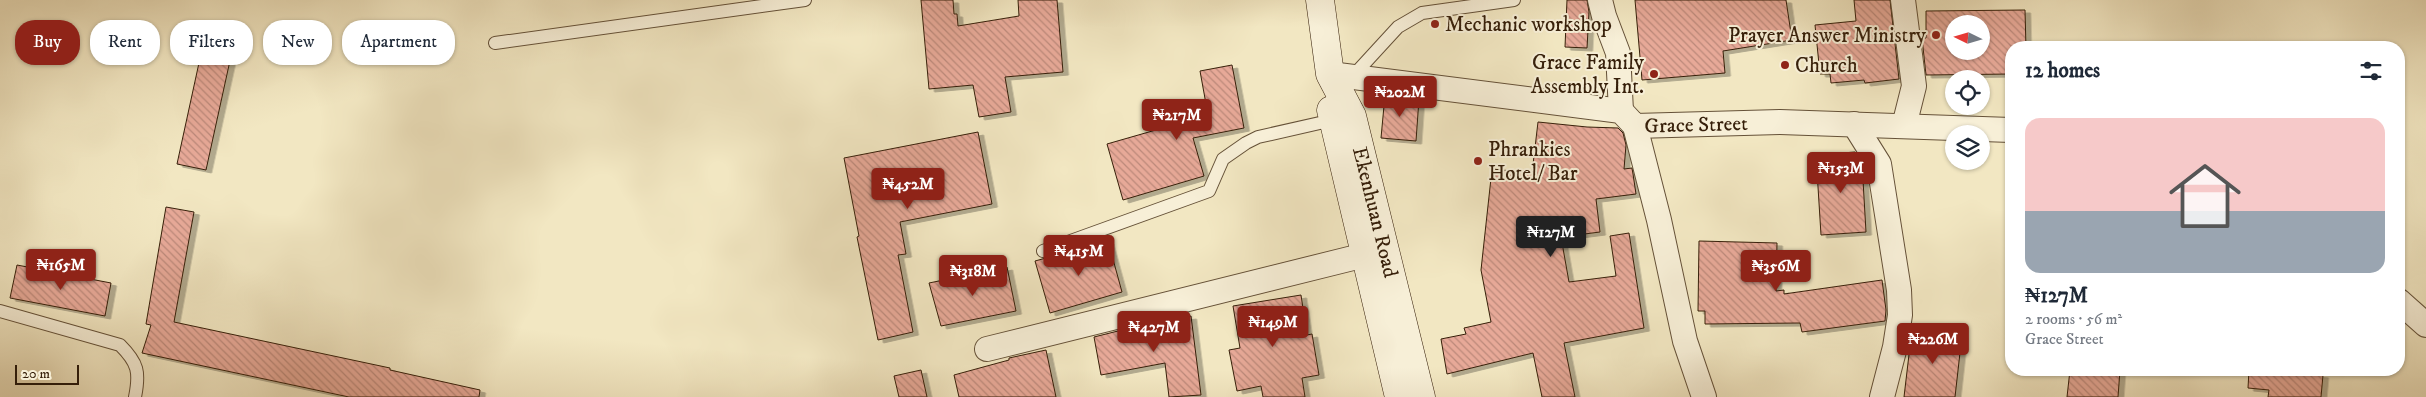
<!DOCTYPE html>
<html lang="en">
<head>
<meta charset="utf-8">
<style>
	:root { --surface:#fff; --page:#f6f6f7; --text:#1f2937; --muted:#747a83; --accent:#8f2418 }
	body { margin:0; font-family:"IM FELL DW Pica",serif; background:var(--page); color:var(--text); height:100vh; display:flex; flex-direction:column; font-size:19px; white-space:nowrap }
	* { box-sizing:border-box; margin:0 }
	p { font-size:16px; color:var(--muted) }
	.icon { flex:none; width:28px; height:28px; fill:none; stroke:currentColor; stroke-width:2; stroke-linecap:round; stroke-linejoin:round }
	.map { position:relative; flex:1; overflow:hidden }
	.sheet { position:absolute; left:2005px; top:41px; width:400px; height:335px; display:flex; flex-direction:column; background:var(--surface); border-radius:20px; box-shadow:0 1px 4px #0004 }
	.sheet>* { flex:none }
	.guide { position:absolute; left:15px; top:20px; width:475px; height:45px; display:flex; gap:10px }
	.needle { width:32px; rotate:275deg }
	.buttons { position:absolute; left:1945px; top:15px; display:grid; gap:10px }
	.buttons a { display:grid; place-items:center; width:45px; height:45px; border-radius:50%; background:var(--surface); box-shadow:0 1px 4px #0004; font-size:25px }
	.scale { position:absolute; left:15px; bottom:12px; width:64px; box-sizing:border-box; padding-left:5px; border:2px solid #361f0a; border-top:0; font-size:14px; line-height:18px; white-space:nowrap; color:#361f0a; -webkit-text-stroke:4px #f7efd7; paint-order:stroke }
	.price { position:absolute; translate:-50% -42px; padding:0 11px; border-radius:5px; background:var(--accent); color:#fff; font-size:16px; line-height:32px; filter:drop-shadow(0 1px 2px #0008) }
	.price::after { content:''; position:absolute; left:50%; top:30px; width:15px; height:11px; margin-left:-8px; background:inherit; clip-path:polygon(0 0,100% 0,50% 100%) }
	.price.current { background:#222; color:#fff }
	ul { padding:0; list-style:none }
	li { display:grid; align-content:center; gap:10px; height:265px; padding:0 20px }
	li span { display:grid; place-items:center; height:155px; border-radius:15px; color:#555 }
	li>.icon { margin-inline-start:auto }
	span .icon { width:90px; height:90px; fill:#fffc; stroke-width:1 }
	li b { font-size:21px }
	h2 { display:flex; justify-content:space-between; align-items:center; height:60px; padding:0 20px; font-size:21px }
	.chip { padding:0 18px; border-radius:20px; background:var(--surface); box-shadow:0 1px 4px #0004; font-size:18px; line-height:45px }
	.chip.current { background:var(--accent); color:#fff }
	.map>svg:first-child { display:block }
</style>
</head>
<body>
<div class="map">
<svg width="2426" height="397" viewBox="0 0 2426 397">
	<defs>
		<pattern id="building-back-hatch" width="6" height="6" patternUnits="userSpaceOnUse" patternTransform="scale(1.25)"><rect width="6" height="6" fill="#e7a998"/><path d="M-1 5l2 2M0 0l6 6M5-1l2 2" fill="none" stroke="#bc897a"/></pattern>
		<filter id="shadow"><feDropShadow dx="5.5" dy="3" stdDeviation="0" flood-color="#0004"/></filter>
	</defs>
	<rect width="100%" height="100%" fill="#f2e7c2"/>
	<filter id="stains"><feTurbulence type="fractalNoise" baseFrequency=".004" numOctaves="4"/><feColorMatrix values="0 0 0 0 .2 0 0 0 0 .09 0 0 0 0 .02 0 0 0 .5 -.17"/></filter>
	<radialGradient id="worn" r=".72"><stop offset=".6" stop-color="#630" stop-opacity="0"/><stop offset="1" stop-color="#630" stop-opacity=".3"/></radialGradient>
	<path fill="url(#building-back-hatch)" stroke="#361f0a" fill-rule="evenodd" filter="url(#shadow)" d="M921 0H953L954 14H957L958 26 1019 16 1018 0H1057L1063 72 1005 77 1011 112 979 117 973 85 929 89Z
		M1567 0H1587L1589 12 1587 48 1565 47Z
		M1635 0H1786L1792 40 1723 51 1725 73 1642 80Z
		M1854 0H1890L1899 79 1865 83 1864 80 1831 83 1830 74H1820L1815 25 1856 21Z
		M2025 10 2026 48H2011V74L1926 75 1922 38H1926V11ZM1954 24H1981V51H1954Z
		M202 49 231 56 206 170 177 164Z
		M1232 65 1244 128 1193 138 1204 176 1123 200 1107 144 1208 115 1200 71Z
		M1385 95 1419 99 1416 141 1381 138Z
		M1538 122 1587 127 1618 128 1623 133 1626 145 1624 169 1632 168 1633 174 1636 194 1596 199 1600 232 1561 237 1569 282 1616 276 1610 236 1629 233 1644 328 1564 343 1575 397H1542L1533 353 1447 374 1441 339 1466 334 1464 328 1491 322 1481 270 1492 169 1532 173Z
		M978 132 992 204 900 222 906 254 898 255 913 332 878 340 857 237 859 236 844 158Z
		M1855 152 1862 163 1866 232 1821 235 1816 155Z
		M166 207 194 212 174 322 390 368V370L480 390 479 397H349L142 353 151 325 146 324Z
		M1108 241 1122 292 1050 313 1035 261Z
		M1699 241 1777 243 1776 291 1784 290V294L1882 280 1886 310 1885 321 1802 332 1800 323 1705 324V311H1698Z
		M17 265 111 283 105 316 10 298Z
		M1007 267 1016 311 941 326 929 283Z
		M1301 295 1307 335 1312 334 1319 375 1302 378 1305 397H1263L1261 386 1237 391 1229 350 1240 348 1233 306Z
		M1191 316 1201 395 1169 397 1165 363 1101 375 1094 337 1166 319Z
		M1912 329 1962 335 1955 397H1904Z
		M1046 350 1056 397H959L954 375 1009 360V358Z
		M921 370 927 397H899L894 376Z
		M2070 370H2120L2118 397H2067Z
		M2249 370 2323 375 2321 397H2268L2269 390 2248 388Z"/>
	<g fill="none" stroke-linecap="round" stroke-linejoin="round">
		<g stroke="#655138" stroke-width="14">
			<path id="lane" d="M495 43 805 0
				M1353 76 1398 27 1422 13 1514 0
				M1043 251 1209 191 1223 159 1246 143 1258 137 1333 120
				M0 311 120 345C138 363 140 372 135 397"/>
		</g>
		<g stroke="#655138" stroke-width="26">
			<g id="street">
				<path d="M1600 0 1604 16 1618 53 1621 111"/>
				<path d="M1903 0 1914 86 1904 126"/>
				<path id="s1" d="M1330 74 1621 111 1635 126 1780 122 2011 130"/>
				<path d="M1854 124 1879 164 1899 290 1900 315 1895 347 1882 397"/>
				<path d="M1635 126 1659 220 1685 341 1704 397"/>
				<path d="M2399 301 2426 325"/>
				<path d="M987 349 1365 255"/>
			</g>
		</g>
		<g stroke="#361f0a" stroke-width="29">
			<g id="secondary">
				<path id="s2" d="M1320 0 1330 74 1352 116 1421 397"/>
				<path d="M1331 110 1399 397"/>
			</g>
		</g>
		<use href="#lane" stroke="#f7efd7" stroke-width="12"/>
		<use href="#street" stroke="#f7efd7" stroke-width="24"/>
		<use href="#secondary" stroke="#f7efd7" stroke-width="28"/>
	</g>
	<g fill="#8f2418" stroke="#f7efd7" stroke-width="2">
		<circle cx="1435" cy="24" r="5"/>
		<circle cx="1936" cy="35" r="5"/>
		<circle cx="1785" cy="65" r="5"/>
		<circle cx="1654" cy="74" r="5"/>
		<circle cx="1478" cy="161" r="5"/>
	</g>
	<g text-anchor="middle" stroke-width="4" stroke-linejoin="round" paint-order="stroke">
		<g font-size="21" fill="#361f0a" stroke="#f7efd7" text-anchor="start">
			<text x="1445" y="31">Mechanic workshop</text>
			<text x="1926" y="42" text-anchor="end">Prayer Answer Ministry</text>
			<text x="1644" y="69" text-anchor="end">Grace Family<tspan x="1644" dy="24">Assembly Int.</tspan></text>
			<text x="1795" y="72">Church</text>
			<text x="1488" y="156">Phrankies<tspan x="1488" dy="24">Hotel/ Bar</tspan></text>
		</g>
		<g font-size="21" fill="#361f0a" stroke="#f7efd7">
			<text dy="7" stroke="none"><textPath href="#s1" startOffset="375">Grace Street</textPath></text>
			<text dy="7" stroke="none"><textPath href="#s2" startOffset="221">Ekenhuan Road</textPath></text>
		</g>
	</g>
	<rect width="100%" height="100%" filter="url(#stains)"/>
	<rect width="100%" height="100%" fill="url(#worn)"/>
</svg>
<div class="buttons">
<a><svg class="needle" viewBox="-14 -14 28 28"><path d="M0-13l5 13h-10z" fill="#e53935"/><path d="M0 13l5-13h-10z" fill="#747a83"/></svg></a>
<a><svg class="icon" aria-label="locate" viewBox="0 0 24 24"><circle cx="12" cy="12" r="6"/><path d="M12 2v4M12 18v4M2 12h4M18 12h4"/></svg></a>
<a><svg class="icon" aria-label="layers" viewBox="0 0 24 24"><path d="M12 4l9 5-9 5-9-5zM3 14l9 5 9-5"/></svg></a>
</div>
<div class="scale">20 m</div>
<b class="price" style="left:1400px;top:118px">₦202M</b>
<b class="price" style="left:1177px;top:141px">₦217M</b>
<b class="price" style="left:1841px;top:194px">₦153M</b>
<b class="price" style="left:908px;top:210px">₦452M</b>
<b class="price current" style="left:1551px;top:258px">₦127M</b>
<b class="price" style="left:1079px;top:277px">₦415M</b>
<b class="price" style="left:61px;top:291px">₦165M</b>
<b class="price" style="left:1776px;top:292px">₦356M</b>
<b class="price" style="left:973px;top:297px">₦318M</b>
<b class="price" style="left:1273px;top:348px">₦149M</b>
<b class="price" style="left:1154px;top:353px">₦427M</b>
<b class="price" style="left:1933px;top:365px">₦226M</b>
<div class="guide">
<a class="chip current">Buy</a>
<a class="chip">Rent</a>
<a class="chip">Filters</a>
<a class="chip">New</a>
<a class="chip">Apartment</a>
</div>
<section class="sheet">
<h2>12 homes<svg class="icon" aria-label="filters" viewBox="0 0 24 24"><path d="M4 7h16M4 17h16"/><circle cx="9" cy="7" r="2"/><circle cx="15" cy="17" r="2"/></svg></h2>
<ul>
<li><span style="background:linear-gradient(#f6c9c9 60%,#9aa5b1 0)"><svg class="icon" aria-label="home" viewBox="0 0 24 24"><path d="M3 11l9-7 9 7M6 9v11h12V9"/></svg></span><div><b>₦127M</b><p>2 rooms · 56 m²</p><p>Grace Street</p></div></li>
</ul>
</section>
</div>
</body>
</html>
